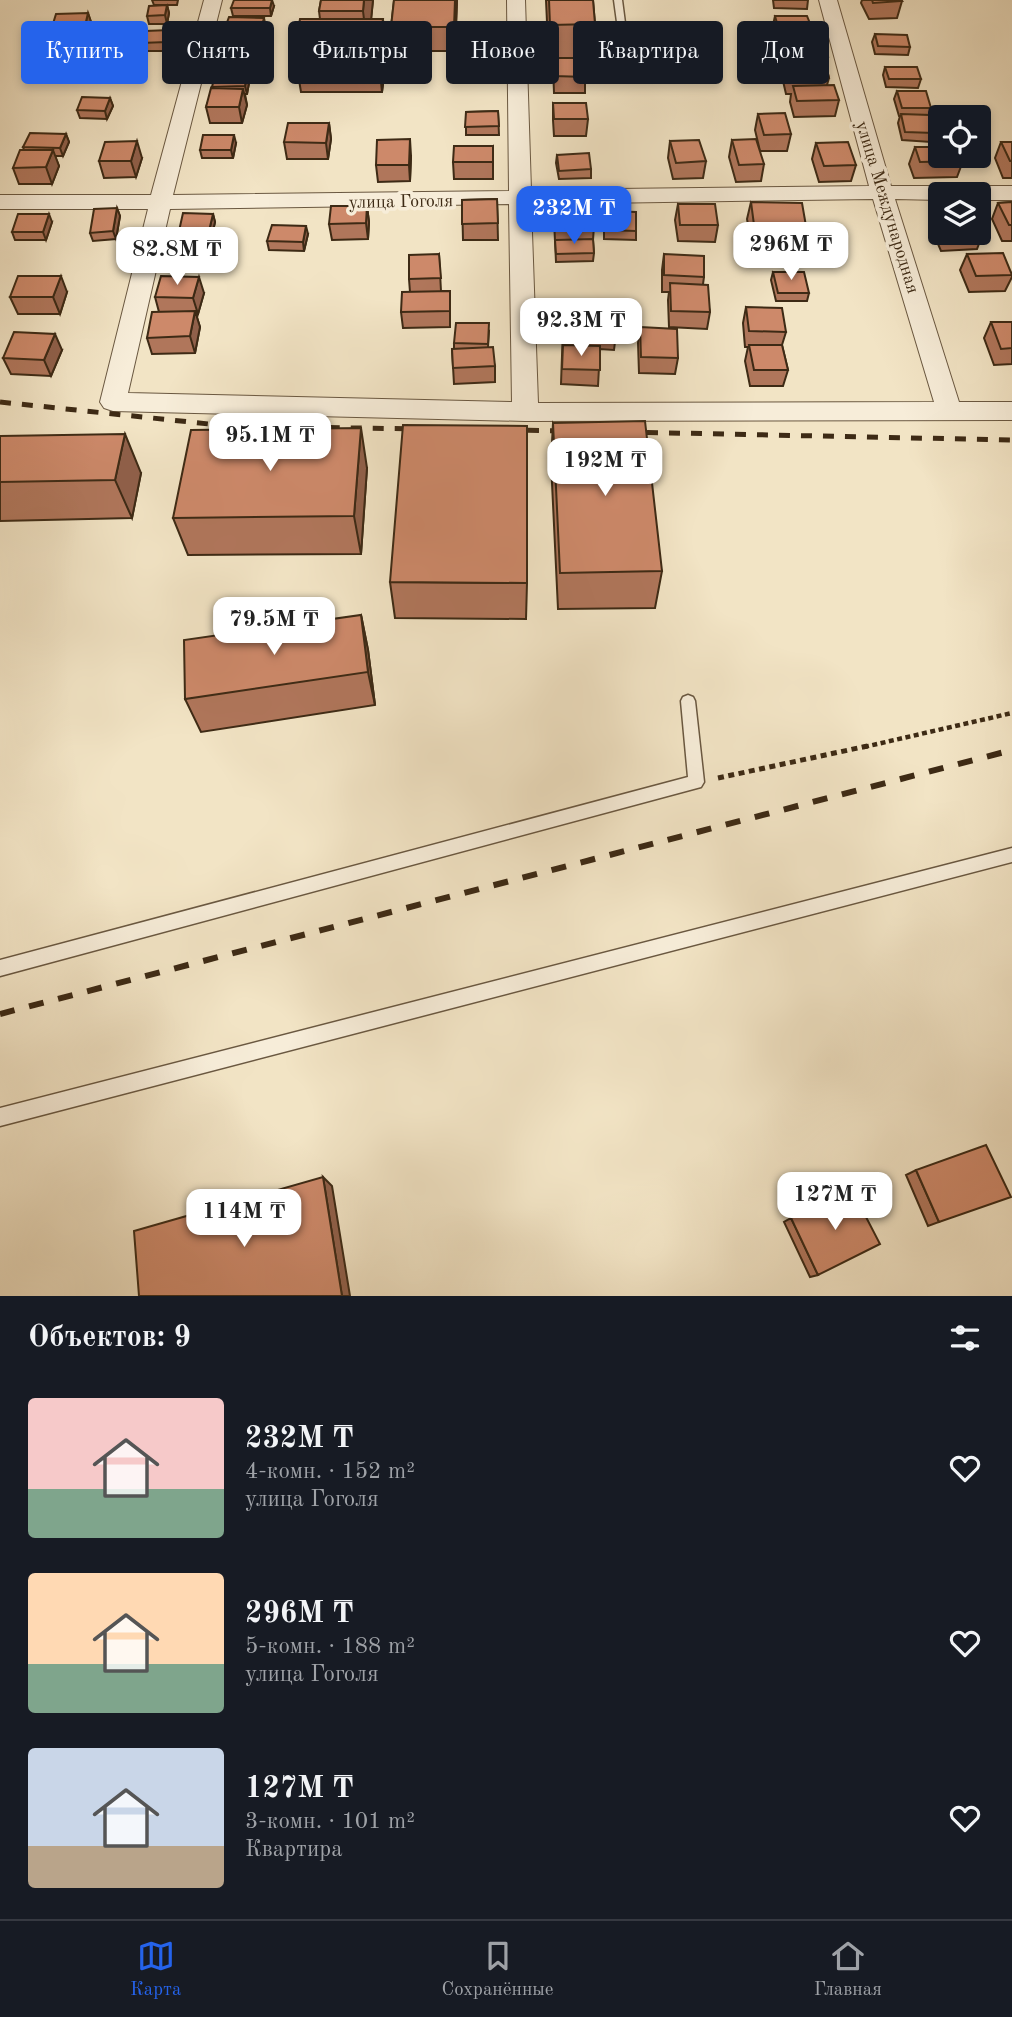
<!DOCTYPE html>
<html lang="ru">
<head>
<meta charset="utf-8">
<style>
	:root { --surface:#171b24; --page:#242831; --text:#f1f3f6; --muted:#9ea1a6; --line:#363941; --accent:#2563eb }
	body { margin:0; font-family:"Old Standard TT",serif; background:var(--page); color:var(--text); height:100vh; display:flex; flex-direction:column; font-size:26px; white-space:nowrap }
	* { box-sizing:border-box; margin:0 }
	p { font-size:23px; color:var(--muted) }
	.icon { flex:none; width:38px; height:38px; fill:none; stroke:currentColor; stroke-width:2; stroke-linecap:round; stroke-linejoin:round }
	.map { position:relative; height:1296px; overflow:hidden }
	.panel { display:flex; flex-direction:column; background:var(--surface); flex:1 }
	.panel>* { flex:none }
	.guide { position:absolute; left:21px; top:21px; width:971px; height:63px; display:flex; gap:14px }
	.fabs { position:absolute; left:928px; top:105px; display:grid; gap:14px }
	.fabs a { display:grid; place-items:center; width:63px; height:63px; border-radius:7px; background:var(--surface); box-shadow:0 4px 10px #0003; font-size:35px }
	.price { position:absolute; translate:-50% -60px; padding:0 16px; border-radius:14px; background:#fff; color:#222; font-size:23px; line-height:46px; filter:drop-shadow(0 2px 4px #0008) }
	.price::after { content:''; position:absolute; left:50%; top:42px; width:21px; height:16px; margin-left:-10px; background:inherit; clip-path:polygon(0 0,100% 0,50% 100%) }
	.price.on { background:var(--accent); color:#fff }
	ul { padding:0; list-style:none }
	li { display:flex; align-items:center; gap:21px; height:175px; padding:0 28px }
	li span { display:grid; place-items:center; flex:none; width:196px; height:140px; border-radius:7px; color:#555 }
	li>.icon { margin-inline-start:auto }
	span .icon { width:84px; height:84px; fill:#fffc; stroke-width:1 }
	li b { font-size:30px }
	h2 { display:flex; justify-content:space-between; align-items:center; height:84px; padding:0 28px; font-size:30px }
	.chip { padding:0 24px; border-radius:7px; background:var(--surface); box-shadow:0 4px 10px #0003; font-size:24px; line-height:63px }
	.chip.on { background:var(--accent); color:#fff }
	.tabs { display:flex; justify-content:space-around; align-items:center; height:98px; border-top:2px solid var(--line); background:var(--surface); font-size:19px; color:var(--muted) }
	.tabs a { display:grid; justify-items:center; gap:4px }
	.tabs .on { color:var(--accent) }
	.map>svg:first-child { display:block }
</style>
</head>
<body>
<div class="map">
<svg width="1012" height="1296" viewBox="0 0 1012 1296">
	<rect width="100%" height="100%" fill="#f2e4c5"/>
	<filter id="stains"><feTurbulence type="fractalNoise" baseFrequency=".00286" numOctaves="4"/><feColorMatrix values="0 0 0 0 .2 0 0 0 0 .09 0 0 0 0 .02 0 0 0 .5 -.17"/></filter>
	<radialGradient id="worn" r=".72"><stop offset=".6" stop-color="#630" stop-opacity="0"/><stop offset="1" stop-color="#630" stop-opacity=".3"/></radialGradient>
	<g fill="none" stroke-linecap="round" stroke-linejoin="round">
		<g stroke="#6a5841" stroke-width="3">
			<path id="lane" d="M614 0H622L628 46 620 44Z
				M688 695 693 697 695 701 704 782 701 787 0 976V960L688 777 681 701 683 697Z
				M1012 848V862L0 1126V1108Z"/>
		</g>
		<g stroke="#6a5841" stroke-width="2">
			<path id="street" d="M204 0H222L173 195 509 191 507 0H525L531 190 869 186 819 0H837L891 186H1012V200H978V194H940V200L895 199 959 402H1012V420L525 421 113 411 104 408 100 402 148 209H0V195H151ZM873 199 934 402 538 403 531 204ZM509 204 512 402 128 393 170 209Z"/>
		</g>
		<path stroke="#3d2a15" stroke-width="4.5" stroke-dasharray="5 3.5" stroke-linecap="butt" d="M864 747 1012 713"/>
		<path stroke="#3d2a15" stroke-width="5" stroke-dasharray="6 4.5" stroke-linecap="butt" d="M718 778 872 745"/>
		<use href="#lane" fill="#f7edd9" fill-rule="evenodd"/>
		<use href="#street" fill="#f7edd9" fill-rule="evenodd"/>
		<path stroke="#3d2a15" stroke-width="5" stroke-dasharray="11 11" stroke-linecap="butt" d="M0 402 228 426 422 429
			M506 430 573 431
			M625 432 1012 440"/>
		<path stroke="#3d2a15" stroke-width="6" stroke-dasharray="15 15" stroke-linecap="butt" d="M0 1014 1012 750"/>
	</g>
	<path fill="#b0765b" stroke="#3d2a15" stroke-width="2" d="M152 0H178L177 5H154Z
		M321 0H373L371 19 386 60 382 92H301L294 50 320 19 319 11Z
		M394 0H457L455 51H393L391 27Z
		M546 0H593L595 24 592 66H585V93H554L553 66H549Z
		M773 0H808L807 9 774 8Z
		M862 0H901L902 1 897 18 869 19 861 3Z
		M167 5 169 13 167 24H149L147 16Z
		M274 6 271 16H233L231 8Z
		M88 13 91 22 87 34 55 35 52 27Z
		M775 16 811 26 809 34 776 35 773 25Z
		M264 18 265 26 263 37 227 36 225 28Z
		M170 30 172 38 170 51H144L141 43Z
		M875 34 910 47 908 55 875 54 872 42Z
		M789 42 828 57 826 66 829 78 827 85 839 100 835 116 794 117 790 102 791 94H786L783 81 787 65 786 58Z
		M255 50 257 58 253 69H225L224 61Z
		M123 57 126 65 122 77 96 78 93 70Z
		M885 67 921 79 918 88 886 87 883 75Z
		M247 75 249 83 247 94H245L247 105 242 123H210L206 107 213 88 212 87Z
		M897 91 931 108 929 115 934 133 931 142 902 140 898 123 900 116H899L894 99Z
		M110 98 113 106 107 119 80 118 77 110Z
		M553 103 588 119 586 136H554L553 120Z
		M498 111 499 135H466V112Z
		M758 114 791 134 787 151H760L755 130Z
		M329 123 331 139 328 159H287L284 142Z
		M66 134 69 142 63 156H55L59 166 52 184H19L13 168 24 150 23 147Z
		M732 140 764 164 761 181 736 182 729 157Z
		M670 141 706 161 703 178 673 179 668 158Z
		M1001 142H1012V178H1003L995 158Z
		M236 143 233 158H202L200 150Z
		M816 143 856 165 851 181 819 182 812 159Z
		M493 146V179H454L453 162Z
		M915 147 963 161 957 177 914 178 909 164Z
		M557 155 591 169V178L559 179 556 163Z
		M411 156 410 181 378 182 376 165Z
		M142 158 136 177 104 178 99 161Z
		M497 199 498 240H463L462 200Z
		M751 202 806 226 802 242H751L747 219Z
		M1012 202V241H1002L992 219 998 203Z
		M554 204 594 226 593 240 594 253 593 261 556 262 554 220Z
		M678 204 718 225 715 242 678 241 675 220Z
		M367 206 369 222 368 239 332 240 329 224Z
		M117 208 120 216 116 239 93 241 90 233Z
		M604 211 636 231V240L604 239Z
		M938 213H940V233H983L977 249 941 251 932 230Z
		M213 214 215 222 211 240H181L179 231Z
		M52 222 46 240H15L12 232Z
		M308 234 304 251 269 250 267 241Z
		M439 254 441 291H450V327L403 328 401 312 410 292 409 279Z
		M664 254 704 277 703 284 710 312 707 329 669 327 668 300 669 292H662V270Z
		M967 254 1012 273V277L1005 291 969 292 960 270Z
		M773 272 809 293 807 301H776L771 280Z
		M67 292 60 314H18L10 297Z
		M204 293 198 314H196L200 327 195 353 152 354 147 338 159 312 155 297Z
		M564 300 616 334 614 350 600 349 598 386 561 384Z
		M746 307 786 332 782 345 788 370 783 386H750L745 361 748 347H745L743 323Z
		M991 322H1012V364L994 365 984 338Z
		M640 327 678 358 675 374 639 373 638 343Z
		M489 331 488 347 495 366V382L454 384 452 349H454V343Z
		M62 350 51 376 11 374 3 358Z
		M553 423 662 571 655 608 558 609 551 462Z
		M0 436 141 473 132 518 0 521Z
		M367 468 361 554 188 555 173 518Z
		M390 582 527 583 526 619 395 618Z
		M361 615 368 650 375 705 201 732 185 699Z
		M916 1170 939 1222 928 1226 906 1175Z
		M791 1218 818 1275 810 1277 784 1222Z"/>
	<path fill="#90604a" stroke="#3d2a15" stroke-width="2" d="M272 0 274 6 271 16 270 8Z
		M364 0H373L368 52 363 11Z
		M455 0H457L455 51 454 27Z
		M167 5 169 13 167 24 165 15Z
		M88 13 91 22 87 34 85 26Z
		M264 18 265 26 263 37 261 29Z
		M383 19 386 60 382 92 378 51Z
		M170 30 172 38 170 51 167 42Z
		M255 50 257 58 253 69 252 61Z
		M123 57 126 65 122 77 120 69Z
		M247 75 249 83 247 94 245 86Z
		M243 89 247 105 242 123 239 107Z
		M110 98 113 106 107 119 105 111Z
		M329 123 331 139 328 159 326 143Z
		M66 134 69 142 63 156 60 148Z
		M234 135 236 143 233 158 231 150Z
		M410 139 411 156 410 181 409 165Z
		M137 141 142 158 136 177 131 161Z
		M53 150 59 166 52 184 46 167Z
		M367 206 369 222 368 239 366 223Z
		M117 208 120 216 116 239 113 231Z
		M49 214 52 222 46 240 43 232Z
		M213 214 215 222 211 240 209 231Z
		M306 226 308 234 304 251 303 242Z
		M61 276 67 292 60 314 53 297Z
		M199 277 204 293 198 314 193 298Z
		M195 311 200 327 195 353 190 336Z
		M55 334 62 350 51 376 44 360Z
		M361 428 367 468 361 554 354 516Z
		M125 434 141 473 132 518 115 480Z
		M361 615 368 650 375 705 368 672Z
		M323 1177 332 1186 350 1296H342Z"/>
	<path fill="#cd896a" stroke="#3d2a15" stroke-width="2" d="M234 0H272L270 8H231Z
		M321 0H364L363 11H319Z
		M394 0H455L454 27H391Z
		M549 0H593L595 24 550 25Z
		M872 0H901L902 1 873 3Z
		M167 5 165 15 147 16 149 6Z
		M88 13 85 26 52 27 56 14Z
		M775 16H807L811 26 778 27Z
		M229 17 264 18 261 29 225 28Z
		M300 19H383L378 51 294 50Z
		M170 30 167 42 141 43 145 31Z
		M875 34 907 35 910 47 878 46Z
		M789 42H824L828 57H793Z
		M228 49 255 50 252 61H224Z
		M97 57H123L120 69 93 70Z
		M554 58H585L586 77 554 76Z
		M787 65H826L829 78H790Z
		M885 67H917L921 79H889Z
		M215 75H247L245 86 212 87Z
		M834 85 839 100 797 101 793 86Z
		M211 88 243 89 239 107H206Z
		M897 91H926L931 108H902Z
		M82 97 110 98 105 111 77 110Z
		M553 103H586L588 119H554Z
		M498 111 499 126 465 127 466 112Z
		M785 113 791 134 764 135 758 114Z
		M901 114 930 115 934 133 905 132Z
		M288 123H329L326 143 284 142Z
		M30 133 66 134 60 148 23 147Z
		M203 135H234L231 150H200Z
		M410 139 409 165H376L377 140Z
		M756 139 764 164 739 165 732 140Z
		M699 140 706 161 676 163 670 141Z
		M137 141 131 161H99L105 142Z
		M848 142 856 165 824 166 816 143Z
		M1001 142H1012V161H1010Z
		M454 146H493V162H453Z
		M915 147H940V156H961L963 161 920 162Z
		M20 150H53L46 167 13 168Z
		M589 153 591 169 559 171 557 155Z
		M497 199 498 223 462 224V200Z
		M751 202 802 203 806 226 754 225Z
		M1012 202V225H1009L998 203Z
		M591 203 594 226 556 227 554 204Z
		M678 204H715L718 225H680Z
		M331 206H367L366 223 329 224Z
		M117 208 113 231 90 233 94 209Z
		M604 211 636 212V231L604 230Z
		M183 213 213 214 209 231H179Z
		M18 214H49L43 232H12Z
		M978 221 983 233 947 234V233H978Z
		M272 225 306 226 303 242 267 241Z
		M593 239 594 253 556 254 555 240Z
		M1003 253 1012 275 976 276 967 254Z
		M439 254 441 278 409 279V255Z
		M664 254 704 256V277L664 275Z
		M773 272H804L809 293H778Z
		M18 276H61L53 297H10Z
		M161 276 199 277 193 298 155 297Z
		M670 283 708 285 710 312 671 311Z
		M450 291V311L401 312 402 292Z
		M564 300 616 302V334L563 332Z
		M746 307 782 308 786 332 749 331Z
		M195 311 190 336 147 338 152 312Z
		M991 322H1012V348L1001 349Z
		M456 323H489L488 344 454 343Z
		M640 327 677 329 678 358 641 357Z
		M14 332 55 334 44 360 3 358Z
		M563 345 600 346V370L562 369Z
		M749 345H782L788 370H754Z
		M493 347 495 366 453 368 452 349Z
		M645 421 662 571 560 573 553 423Z
		M403 425 527 426V583L390 582Z
		M361 428 354 516 173 518 191 430Z
		M125 434 115 480 0 482V436Z
		M361 615 368 672 185 699 184 640Z
		M986 1145 1011 1197 939 1222 916 1170Z
		M323 1177 342 1296H139L134 1231Z
		M852 1190 880 1244 818 1275 791 1218Z"/>
	<g text-anchor="middle" stroke-width="7" stroke-linejoin="round" paint-order="stroke">
		<g font-size="18" fill="#3d2a15" stroke="#f7edd9">
			<text transform="translate(401 201) rotate(-1)" y="6">улица Гоголя</text>
			<text transform="translate(888 207) rotate(73)" y="6">улица Международная</text>
		</g>
	</g>
	<rect width="100%" height="100%" filter="url(#stains)"/>
	<rect width="100%" height="100%" fill="url(#worn)"/>
</svg>
<div class="fabs">
<a><svg class="icon" aria-label="locate" viewBox="0 0 24 24"><circle cx="12" cy="12" r="6"/><path d="M12 2v4M12 18v4M2 12h4M18 12h4"/></svg></a>
<a><svg class="icon" aria-label="layers" viewBox="0 0 24 24"><path d="M12 4l9 5-9 5-9-5zM3 14l9 5 9-5"/></svg></a>
</div>
<b class="price on" style="left:574px;top:246px">232M ₸</b>
<b class="price" style="left:791px;top:282px">296M ₸</b>
<b class="price" style="left:177px;top:287px">82.8M ₸</b>
<b class="price" style="left:581px;top:358px">92.3M ₸</b>
<b class="price" style="left:270px;top:473px">95.1M ₸</b>
<b class="price" style="left:605px;top:498px">192M ₸</b>
<b class="price" style="left:274px;top:657px">79.5M ₸</b>
<b class="price" style="left:835px;top:1232px">127M ₸</b>
<b class="price" style="left:244px;top:1249px">114M ₸</b>
<div class="guide">
<a class="chip on">Купить</a>
<a class="chip">Снять</a>
<a class="chip">Фильтры</a>
<a class="chip">Новое</a>
<a class="chip">Квартира</a>
<a class="chip">Дом</a>
</div>
</div>
<section class="panel">
<h2>Объектов: 9<svg class="icon" aria-label="filters" viewBox="0 0 24 24"><path d="M4 7h16M4 17h16"/><circle cx="9" cy="7" r="2"/><circle cx="15" cy="17" r="2"/></svg></h2>
<ul>
<li><span style="background:linear-gradient(#f6c9c9 65%,#7fa58c 0)"><svg class="icon" aria-label="home" viewBox="0 0 24 24"><path d="M3 11l9-7 9 7M6 9v11h12V9"/></svg></span><div><b>232M ₸</b><p>4-комн. · 152 m²</p><p>улица Гоголя</p></div><svg class="icon" aria-label="heart" viewBox="0 0 24 24"><path d="M12 20l-8-8c-3-5 5-10 8-4 3-6 11-1 8 4z"/></svg></li>
<li><span style="background:linear-gradient(#ffd9b3 65%,#7fa58c 0)"><svg class="icon" aria-label="home" viewBox="0 0 24 24"><path d="M3 11l9-7 9 7M6 9v11h12V9"/></svg></span><div><b>296M ₸</b><p>5-комн. · 188 m²</p><p>улица Гоголя</p></div><svg class="icon" aria-label="heart" viewBox="0 0 24 24"><path d="M12 20l-8-8c-3-5 5-10 8-4 3-6 11-1 8 4z"/></svg></li>
<li><span style="background:linear-gradient(#c9d6e8 70%,#b9a48a 0)"><svg class="icon" aria-label="home" viewBox="0 0 24 24"><path d="M3 11l9-7 9 7M6 9v11h12V9"/></svg></span><div><b>127M ₸</b><p>3-комн. · 101 m²</p><p>Квартира</p></div><svg class="icon" aria-label="heart" viewBox="0 0 24 24"><path d="M12 20l-8-8c-3-5 5-10 8-4 3-6 11-1 8 4z"/></svg></li>
</ul>
</section>
<nav class="tabs">
<a class="on"><svg class="icon" aria-label="map" viewBox="0 0 24 24"><path d="M3 6l6-2 6 2 6-2v14l-6 2-6-2-6 2zM9 4v14M15 6v14"/></svg>Карта</a>
<a><svg class="icon" aria-label="saved" viewBox="0 0 24 24"><path d="M7 4h10v16l-5-4-5 4z"/></svg>Сохранённые</a>
<a><svg class="icon" aria-label="home" viewBox="0 0 24 24"><path d="M3 11l9-7 9 7M6 9v11h12V9"/></svg>Главная</a>
</nav>
</body>
</html>
